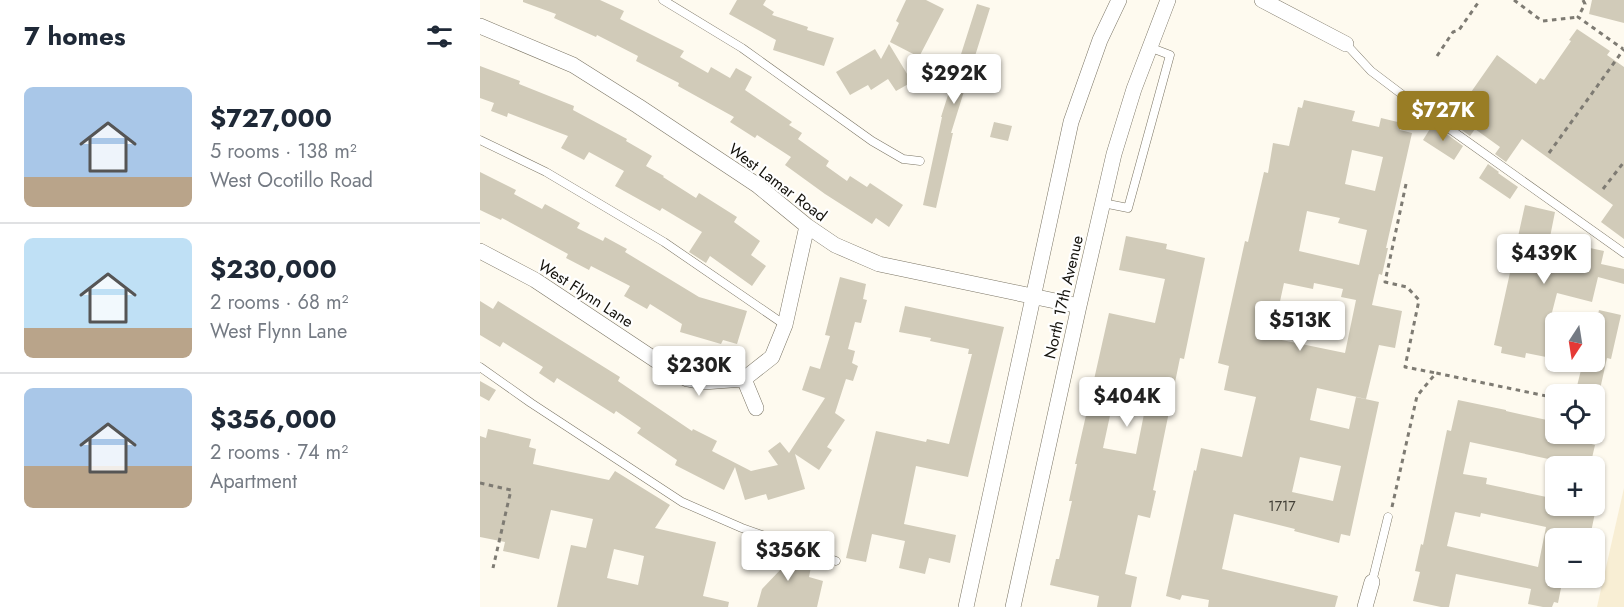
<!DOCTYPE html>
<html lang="en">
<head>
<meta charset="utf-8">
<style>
	:root { --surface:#fff; --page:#f2f2f3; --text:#1f2937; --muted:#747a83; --line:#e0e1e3; --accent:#997d25 }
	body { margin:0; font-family:Jost,sans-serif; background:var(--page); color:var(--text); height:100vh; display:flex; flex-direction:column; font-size:22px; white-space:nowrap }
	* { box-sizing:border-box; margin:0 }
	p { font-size:20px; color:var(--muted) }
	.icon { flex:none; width:33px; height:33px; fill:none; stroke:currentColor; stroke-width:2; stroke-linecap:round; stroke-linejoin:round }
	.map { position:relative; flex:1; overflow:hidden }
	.drawer { display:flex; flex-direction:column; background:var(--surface); width:480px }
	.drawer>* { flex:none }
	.needle { width:39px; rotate:192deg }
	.buttons { position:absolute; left:1065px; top:312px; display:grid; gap:12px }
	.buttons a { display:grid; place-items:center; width:60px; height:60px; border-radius:9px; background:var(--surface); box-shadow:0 2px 4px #0004; font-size:30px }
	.price { position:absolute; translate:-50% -51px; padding:0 14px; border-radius:6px; background:#fff; color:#222; font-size:20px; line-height:39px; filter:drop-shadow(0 2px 3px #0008) }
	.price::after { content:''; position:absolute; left:50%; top:36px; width:18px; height:14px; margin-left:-9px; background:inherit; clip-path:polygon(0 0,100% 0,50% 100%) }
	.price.active { background:var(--accent); color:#fff }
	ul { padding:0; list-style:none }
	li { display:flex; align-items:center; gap:18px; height:150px; padding:0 24px }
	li+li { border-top:2px solid var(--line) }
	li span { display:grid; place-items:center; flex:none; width:168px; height:120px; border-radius:9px; color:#555 }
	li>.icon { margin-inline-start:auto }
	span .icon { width:72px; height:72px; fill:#fffc; stroke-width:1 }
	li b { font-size:26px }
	h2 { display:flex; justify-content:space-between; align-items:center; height:72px; padding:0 24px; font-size:26px }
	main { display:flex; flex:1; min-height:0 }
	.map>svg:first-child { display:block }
</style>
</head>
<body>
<main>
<section class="drawer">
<h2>7 homes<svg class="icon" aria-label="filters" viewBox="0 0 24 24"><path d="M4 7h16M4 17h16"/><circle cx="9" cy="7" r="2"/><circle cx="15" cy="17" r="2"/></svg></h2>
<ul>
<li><span style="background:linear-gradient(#a9c7e8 75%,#b9a48a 0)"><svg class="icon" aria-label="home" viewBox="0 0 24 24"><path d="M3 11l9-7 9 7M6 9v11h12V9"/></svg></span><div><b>$727,000</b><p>5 rooms · 138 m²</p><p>West Ocotillo Road</p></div></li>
<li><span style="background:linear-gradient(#bfe0f5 75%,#b9a48a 0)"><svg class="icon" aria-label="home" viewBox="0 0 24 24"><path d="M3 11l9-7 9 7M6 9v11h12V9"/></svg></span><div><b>$230,000</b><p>2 rooms · 68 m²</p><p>West Flynn Lane</p></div></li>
<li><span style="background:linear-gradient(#a9c7e8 65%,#b9a48a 0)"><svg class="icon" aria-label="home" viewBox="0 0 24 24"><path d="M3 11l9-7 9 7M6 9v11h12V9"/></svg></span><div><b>$356,000</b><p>2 rooms · 74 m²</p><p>Apartment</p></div></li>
</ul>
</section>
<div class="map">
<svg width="1144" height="607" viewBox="0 0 1144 607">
	<rect width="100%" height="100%" fill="#fefaef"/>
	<path fill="#f8eed4" d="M1144 488V607H1117Z"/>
	<path fill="#d1cbb9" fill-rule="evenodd" d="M43 0H120L144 11 140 19 204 51 200 57 228 73 231 67 250 78 256 68 272 77 265 90 312 122 309 125 322 133 318 139 349 161 346 166 367 181 370 176 387 187 390 183 423 205 409 227 396 218 392 224 345 194 305 165 311 157 277 135 275 138 250 122 254 117 198 86 199 83 156 61 158 56 117 35 116 37 74 18 76 14 43 2Z
		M257 0H286L283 5 294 12 292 15 328 27 327 30 354 38 344 66 293 50 296 40 249 14Z
		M426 0H446L464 9 439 57 410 42 419 23 416 21Z
		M1112 0H1144V23L1109 14Z
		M497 4 510 8 471 133H473L456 208 443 205 462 117H461Z
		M1097 29 1130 51 1127 55 1144 67V239L1121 222 1133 205 1042 139 1026 162 1015 154 1020 147 995 129 990 136 960 114 971 97 982 105 1017 55 1056 84 1060 78 1064 80 1091 41 1089 40Z
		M409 44 432 82 416 91 408 79 391 90 388 85 370 95 356 72 395 49 401 59Z
		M0 66 40 81 39 84 94 106 93 110 147 139 146 141 172 156 166 166 184 176 183 177 216 198 219 193 257 217 254 222 280 241 271 255 286 266 272 286 230 256 226 263 209 252 222 232 182 208 180 211 135 186 144 171 109 152 104 160 81 148 88 136 28 113 27 117 11 111 14 103 0 98Z
		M824 100 875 111 872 121 899 127 901 118 922 123 920 130 932 133 906 248H908L902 275 899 274 892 305 922 311 915 348 899 345 886 399 837 388 830 420 869 429 876 397 899 402 870 536 861 534 859 543 814 531 815 529 754 514 742 569 858 596 855 607H728L729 600 702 595 700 600 686 596 714 470 716 471 721 448 762 457 776 397 744 390 749 366 738 363 765 241 768 242 784 172 788 173 793 143 809 146 818 107 822 108ZM872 150 903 157 895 191 865 184ZM827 211 860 218 858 223 887 230 879 265 819 251ZM804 283 833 289 834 283 863 289 861 297 876 300 865 353 792 338ZM820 457 861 466 853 501 812 492Z
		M514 122 532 126 528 141 510 137Z
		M953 124 983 146 974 160 943 140Z
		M1008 164 1019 172 1018 173 1038 187 1030 199 999 178Z
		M0 172 36 190 34 194 62 209 65 204 100 223 97 228 123 241 125 237 147 249 145 252 219 297 267 311 257 344 243 340 241 344 200 332 202 324 170 304 167 309 144 296 150 286 111 266 109 270 86 258 88 254 22 218 21 220 0 210Z
		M1045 205 1075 212 1069 242 1109 252 1110 248 1124 251 1121 264 1144 269V284L1118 277 1112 302 1077 293 1068 328 1076 329V359L1046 353 1045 358 1021 353 1022 347 1014 345Z
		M646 236 687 244 686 249 725 258 704 359 700 358 673 490 676 491 670 518 658 515 645 574 657 577 651 607H617L619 596 570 585 576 559H579L592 501H589L597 464H595L629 313 675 323 685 279 639 270ZM637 383 669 389 656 454 623 448Z
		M360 277 386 284 383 299 387 300 381 323 375 322 368 349 375 351 372 363 378 366 373 381 366 379 355 413 365 420 347 447 352 450 339 470 315 454 325 489 288 500 286 494 265 500 255 467 244 490 195 465 197 460 157 433 161 428 136 411 134 414 77 378 74 383 59 373 63 367 23 342 20 347 0 335V301L13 309 18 301 140 377 138 381 212 431 213 429 237 441 232 451 271 471 298 465 288 451 300 442 309 453 345 398 322 390 330 366 340 369 350 336 345 335Z
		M425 306 524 327 488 477 436 466 424 524 476 535 470 563 449 558 445 574 419 568 425 541 392 534 386 562 366 558 396 431 446 442 447 439 469 444 492 354H488L489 349 450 341 451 338 419 332Z
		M1119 310 1141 315 1131 359 1127 358 1119 394H1095L1103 362H1114V331Z
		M0 381 16 390 9 401 0 396Z
		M978 400 1026 410V411L1076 422V434H1110L1108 443 1115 445 1112 458 1105 457 1104 464H1101V466L990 442 983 474 1007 478 1006 484 1076 499V506H1103L1116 508 1110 537 1076 529V578H1083L1078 603 1074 602 1072 607H1063L1048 604 1051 589 976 574 969 607H961L933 601 940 572 935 571 941 544 943 545 967 430 971 431ZM975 512 1000 517 1001 513 1066 527 1058 567 967 546Z
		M8 429 51 439 49 447 56 449 53 464 129 480 135 471 190 505 175 528 236 542 223 596 249 602 248 607H77L91 545 106 548 113 519 71 510 59 559 23 551 25 542 0 537V436L6 438ZM134 549 164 556 158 585 127 578Z
		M270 548 332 562 329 577 343 581 337 607H277L282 589 302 568 267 560Z"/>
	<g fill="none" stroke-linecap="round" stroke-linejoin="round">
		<g stroke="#7b7565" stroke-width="9">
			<path id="service" d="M183 0 262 48 392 141 423 159 440 161
				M866 44 891 71 936 105 1144 253
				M0 140 66 172 184 242 305 325
				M623 203 648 208 690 55 669 47
				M0 367 51 403 202 502 262 528 356 561
				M892 582 908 517"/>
		</g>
		<g stroke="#7b7565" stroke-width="16">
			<path id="minor" d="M782 0 866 44
				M0 26 93 65 158 106 277 185 327 226 355 245 399 264 599 306
				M0 251 55 280 192 371 207 379 223 382 264 379 292 357 305 325 327 226
				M264 379 276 408
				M486 607 591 122 620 40 639 0
				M533 607 599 306 634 154 654 89 688 0
				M885 607 892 582"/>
		</g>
		<path stroke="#7e7b73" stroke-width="3" stroke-dasharray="4.5 4.5" stroke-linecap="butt" d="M1034 0 1062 21 1098 17
			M1103 0 1105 4 1098 17 1143 49
			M957 56 973 32 979 30 1000 0
			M1069 153 1144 49
			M926 184 905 282 927 287 939 300 925 367 956 373
			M1123 189 1144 162
			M0 483 31 490 13 568
			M912 507 937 396 956 373 1076 398"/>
		<use href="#service" stroke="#fff" stroke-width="8"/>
		<use href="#minor" stroke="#fff" stroke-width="15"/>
	</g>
	<g text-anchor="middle" stroke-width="4.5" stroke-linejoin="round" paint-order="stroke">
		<g font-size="14" fill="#434037">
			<text x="802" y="511">1717</text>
		</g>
		<g font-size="16" fill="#14120c" stroke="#fff">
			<text transform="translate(298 182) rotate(37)" y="6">West Lamar Road</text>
			<text transform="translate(106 293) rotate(33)" y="6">West Flynn Lane</text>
			<text transform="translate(583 297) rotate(-77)" y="6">North 17th Avenue</text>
		</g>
	</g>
</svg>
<div class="buttons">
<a><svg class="needle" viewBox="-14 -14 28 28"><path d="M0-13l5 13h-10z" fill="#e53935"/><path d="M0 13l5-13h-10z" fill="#747a83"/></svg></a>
<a><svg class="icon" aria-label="locate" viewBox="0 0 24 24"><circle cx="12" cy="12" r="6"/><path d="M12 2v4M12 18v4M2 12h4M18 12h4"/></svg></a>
<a>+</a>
<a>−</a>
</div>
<b class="price" style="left:474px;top:105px">$292K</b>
<b class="price active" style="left:963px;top:142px">$727K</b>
<b class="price" style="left:1064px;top:285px">$439K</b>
<b class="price" style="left:820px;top:352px">$513K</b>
<b class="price" style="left:219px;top:397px">$230K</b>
<b class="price" style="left:647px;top:428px">$404K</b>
<b class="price" style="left:308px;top:582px">$356K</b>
</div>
</main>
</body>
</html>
